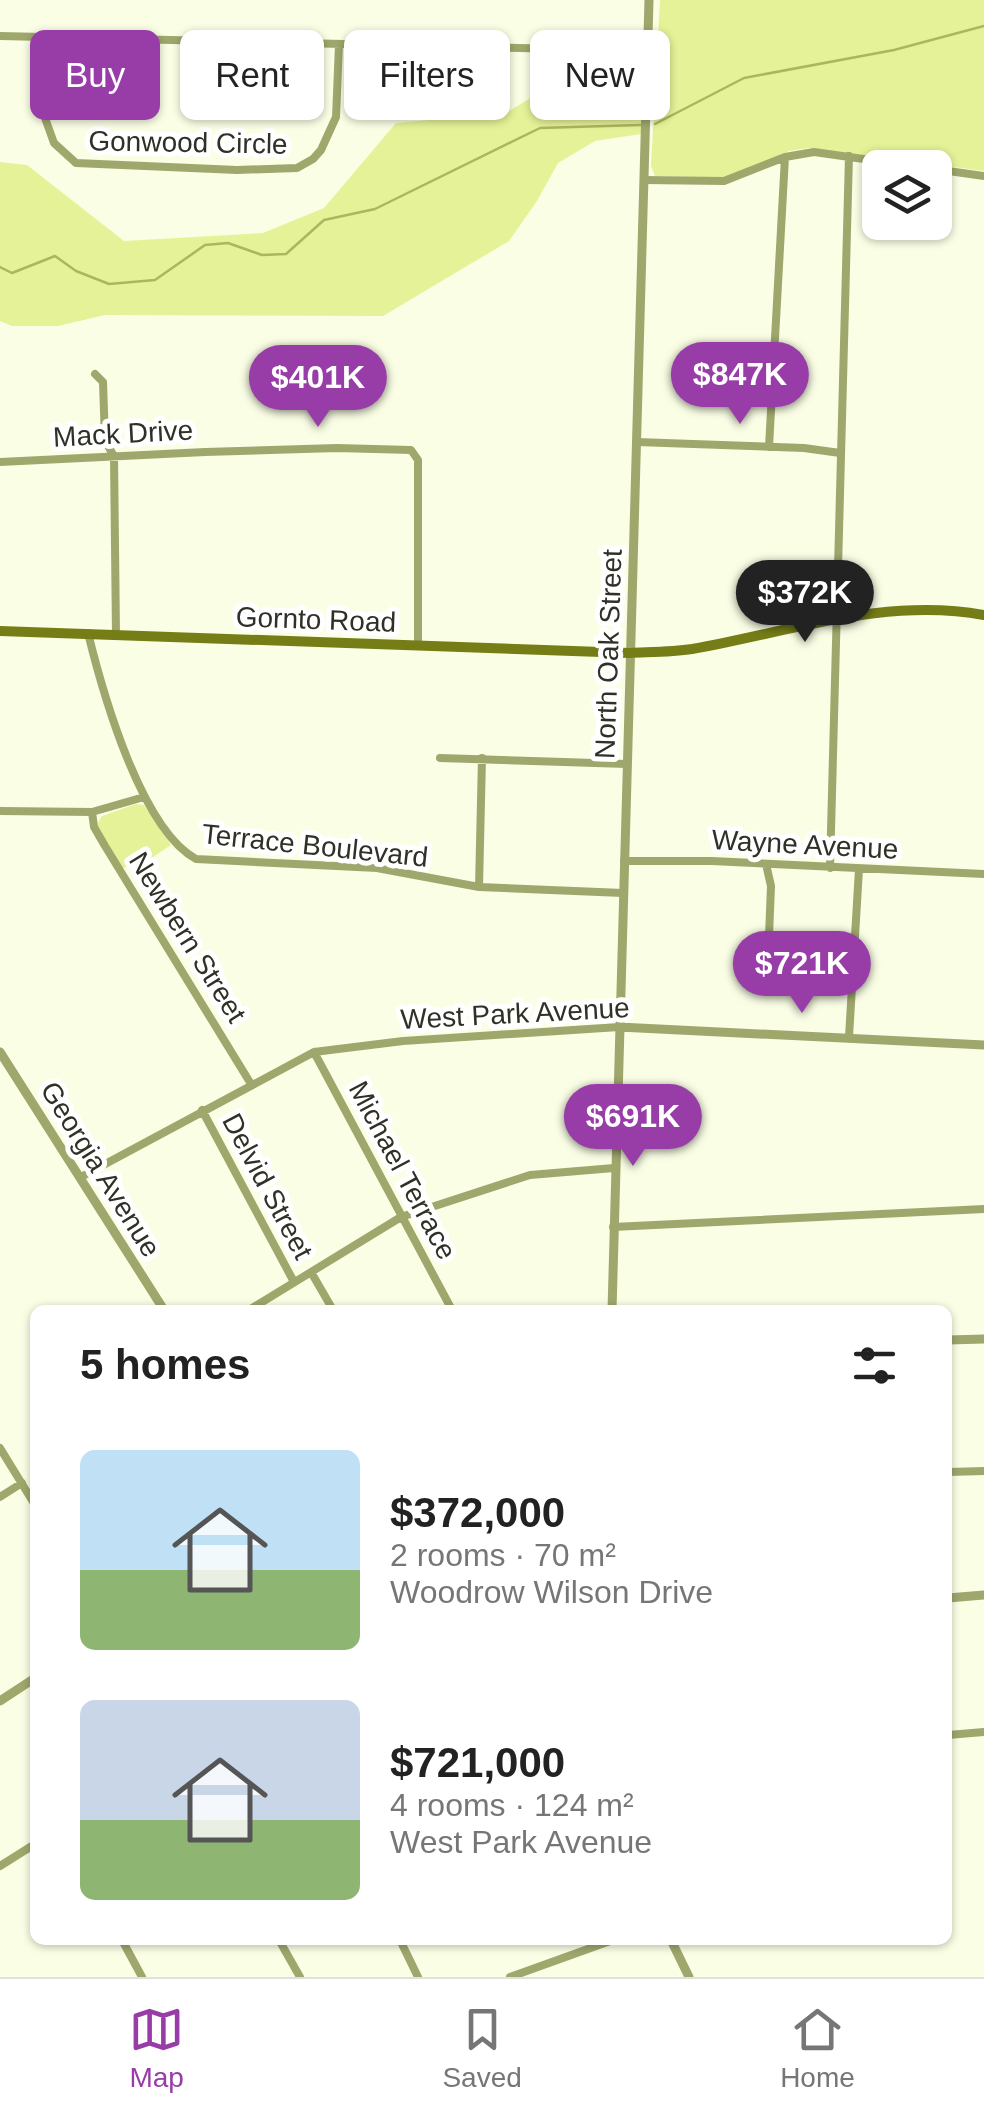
<!DOCTYPE html>
<html lang="en">
<head>
<meta charset="utf-8">
<style>
	:root { --surface:#fff; --page:#f2f2f2; --text:#222; --muted:#767676; --line:#e0e0e0; --accent:#983da8 }
	body { margin:0; font-family:Arial,sans-serif; background:var(--page); color:var(--text); height:100vh; display:flex; flex-direction:column; font-size:38px; white-space:nowrap }
	* { box-sizing:border-box; margin:0 }
	p { font-size:32px; color:var(--muted) }
	.icon { flex:none; width:55px; height:55px; fill:none; stroke:currentColor; stroke-width:2; stroke-linecap:round; stroke-linejoin:round }
	.map { position:relative; flex:1; overflow:hidden }
	.drawer { position:absolute; left:30px; top:1305px; width:922px; height:640px; display:flex; flex-direction:column; background:var(--surface); border-radius:15px; box-shadow:0 2px 8px #0004 }
	.drawer>* { flex:none }
	.guide { position:absolute; left:30px; top:30px; width:925px; height:90px; display:flex; gap:20px }
	.fabs { position:absolute; left:862px; top:150px; display:grid; gap:20px }
	.fabs a { display:grid; place-items:center; width:90px; height:90px; border-radius:15px; background:var(--surface); box-shadow:0 2px 8px #0004; font-size:50px }
	.price { position:absolute; translate:-50% -85px; padding:0 22px; border-radius:35px; background:var(--accent); color:#fff; font-size:32px; line-height:65px; filter:drop-shadow(0 2px 5px #0008) }
	.price::after { content:''; position:absolute; left:50%; top:60px; width:30px; height:22px; margin-left:-15px; background:inherit; clip-path:polygon(0 0,100% 0,50% 100%) }
	.price.selected { background:#222; color:#fff }
	ul { padding:0; list-style:none }
	li { display:flex; align-items:center; gap:30px; height:250px; padding:0 50px }
	li span { display:grid; place-items:center; flex:none; width:280px; height:200px; border-radius:15px; color:#555 }
	li>.icon { margin-inline-start:auto }
	span .icon { width:120px; height:120px; fill:#fffc; stroke-width:1 }
	li b { font-size:42px }
	h2 { display:flex; justify-content:space-between; align-items:center; height:120px; padding:0 50px; font-size:42px }
	.tag { padding:0 35px; border-radius:15px; background:var(--surface); box-shadow:0 2px 8px #0004; font-size:35px; line-height:90px }
	.tag.selected { background:var(--accent); color:#fff }
	.menu { display:flex; justify-content:space-around; align-items:center; height:140px; border-top:2px solid var(--line); background:var(--surface); font-size:28px; color:var(--muted) }
	.menu a { display:grid; justify-items:center; gap:5px }
	.menu .selected { color:var(--accent) }
	.map>svg:first-child { display:block }
</style>
</head>
<body>
<div class="map">
<svg width="984" height="1977" viewBox="0 0 984 1977">
	<rect width="100%" height="100%" fill="#fafee5"/>
	<path fill="#e6f298" d="M660 0H984V171L809 148 789 151 727 178 655 176 651 166Z
		M638 64 643 68 641 134 595 141 558 163 537 201 509 241 383 316 105 315 58 326H12L0 321V162L27 165 124 241 263 233 324 208 396 123 506 113 573 72Z
		M136 804 144 805 171 845 153 857 121 869 96 826 102 816Z"/>
	<g fill="none" stroke-linecap="round" stroke-linejoin="round">
		<path stroke="#acb75d" stroke-width="2.5" d="M655 124 744 78 894 50 984 26
			M0 267 12 273 55 256 76 271 109 284 155 280 205 245 228 243 262 255 286 254 324 220 375 209 540 128 640 125"/>
		<path stroke="#9fa76d" stroke-width="8" d="M0 36 648 51
			M42 36 45 118 54 143 76 163 237 170 297 168 313 159 321 150 336 117 339 44
			M644 180 724 181 785 157 814 152 984 176
			M95 374 103 382 105 441 114 456 116 634
			M637 442 804 448 840 453
			M769 447 785 157
			M0 462 205 452 337 448 411 450 418 460V645
			M88 633C103 694 141 829 196 859L377 868 479 887 623 893
			M440 758 627 764
			M0 811 92 812 144 797
			M92 812 94 827 105 846 251 1084
			M624 861H712L984 874
			M766 864 771 886 768 961
			M830 868 849 156
			M479 887 482 758
			M849 1037 859 869
			M314 1052 452 1310
			M202 1110 294 1282
			M81 1177 314 1052 403 1041 619 1027
			M613 1227 984 1209
			M311 1272 333 1310
			M249 1310 401 1217 530 1175 614 1168
			M0 1448 35 1505
			M948 1472 984 1471
			M0 1497 22 1483
			M948 1735 984 1732
			M0 1866 35 1844
			M122 1940 142 1977
			M279 1940 300 1977
			M400 1940 418 1977
			M510 1977 613 1940"/>
		<path stroke="#9fa76d" stroke-width="9" d="M619 1027 984 1045
			M0 1052 164 1310
			M612 1310 649 0
			M948 1340 984 1339
			M948 1598 984 1595
			M0 1701 35 1678
			M671 1940 689 1977"/>
		<path stroke="#757d17" stroke-width="10" d="M0 631 630 653C650 652 672 652 692 649 789 632 885 597 984 615"/>
	</g>
	<g text-anchor="middle" stroke-width="10" stroke-linejoin="round" paint-order="stroke">
		<g font-size="28" fill="#2f3127" stroke="#fff">
			<text transform="translate(188 142) rotate(1)" y="10">Gonwood Circle</text>
			<text transform="translate(123 433) rotate(-3)" y="10">Mack Drive</text>
			<text transform="translate(316 619) rotate(2)" y="10">Gornto Road</text>
			<text transform="translate(608 654) rotate(-88)" y="10">North Oak Street</text>
			<text transform="translate(805 844) rotate(3)" y="10">Wayne Avenue</text>
			<text transform="translate(315 845) rotate(6)" y="10">Terrace Boulevard</text>
			<text transform="translate(188 937) rotate(58)" y="10">Newbern Street</text>
			<text transform="translate(515 1013) rotate(-3)" y="10">West Park Avenue</text>
			<text transform="translate(101 1169) rotate(58)" y="10">Georgia Avenue</text>
			<text transform="translate(403 1170) rotate(62)" y="10">Michael Terrace</text>
			<text transform="translate(268 1186) rotate(62)" y="10">Delvid Street</text>
		</g>
	</g>
</svg>
<div class="fabs">
<a><svg class="icon" aria-label="layers" viewBox="0 0 24 24"><path d="M12 4l9 5-9 5-9-5zM3 14l9 5 9-5"/></svg></a>
</div>
<b class="price" style="left:740px;top:427px">$847K</b>
<b class="price" style="left:318px;top:430px">$401K</b>
<b class="price selected" style="left:805px;top:645px">$372K</b>
<b class="price" style="left:802px;top:1016px">$721K</b>
<b class="price" style="left:633px;top:1169px">$691K</b>
<div class="guide">
<a class="tag selected">Buy</a>
<a class="tag">Rent</a>
<a class="tag">Filters</a>
<a class="tag">New</a>
</div>
<section class="drawer">
<h2>5 homes<svg class="icon" aria-label="filters" viewBox="0 0 24 24"><path d="M4 7h16M4 17h16"/><circle cx="9" cy="7" r="2"/><circle cx="15" cy="17" r="2"/></svg></h2>
<ul>
<li><span style="background:linear-gradient(#bfe0f5 60%,#8fb573 0)"><svg class="icon" aria-label="home" viewBox="0 0 24 24"><path d="M3 11l9-7 9 7M6 9v11h12V9"/></svg></span><div><b>$372,000</b><p>2 rooms · 70 m²</p><p>Woodrow Wilson Drive</p></div></li>
<li><span style="background:linear-gradient(#c9d6e8 60%,#8fb573 0)"><svg class="icon" aria-label="home" viewBox="0 0 24 24"><path d="M3 11l9-7 9 7M6 9v11h12V9"/></svg></span><div><b>$721,000</b><p>4 rooms · 124 m²</p><p>West Park Avenue</p></div></li>
</ul>
</section>
</div>
<nav class="menu">
<a class="selected"><svg class="icon" aria-label="map" viewBox="0 0 24 24"><path d="M3 6l6-2 6 2 6-2v14l-6 2-6-2-6 2zM9 4v14M15 6v14"/></svg>Map</a>
<a><svg class="icon" aria-label="saved" viewBox="0 0 24 24"><path d="M7 4h10v16l-5-4-5 4z"/></svg>Saved</a>
<a><svg class="icon" aria-label="home" viewBox="0 0 24 24"><path d="M3 11l9-7 9 7M6 9v11h12V9"/></svg>Home</a>
</nav>
</body>
</html>
